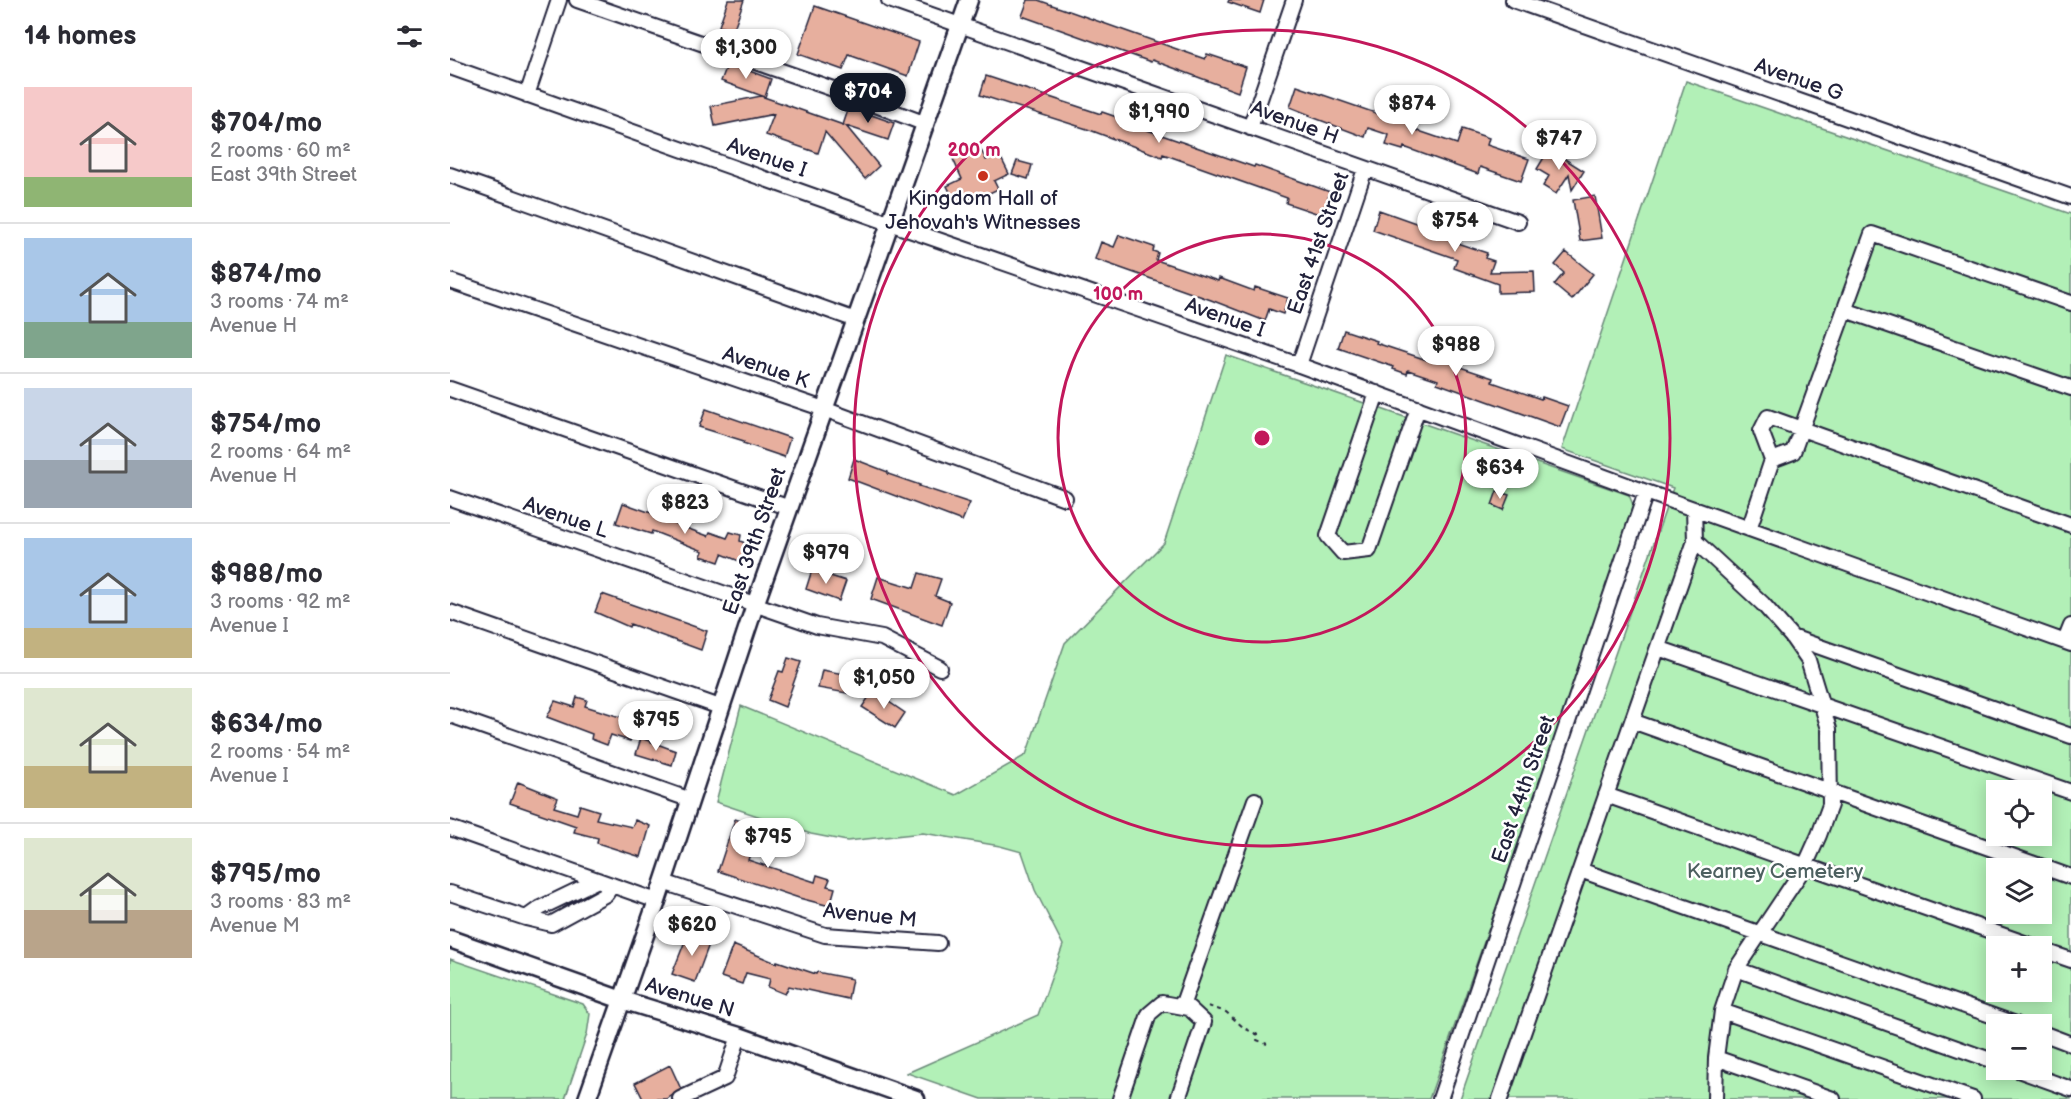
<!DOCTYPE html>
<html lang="en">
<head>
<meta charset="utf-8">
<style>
	:root { --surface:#fff; --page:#f7f7f7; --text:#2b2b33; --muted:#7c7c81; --line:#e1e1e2; --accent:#111827 }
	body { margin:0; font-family:"Balsamiq Sans",sans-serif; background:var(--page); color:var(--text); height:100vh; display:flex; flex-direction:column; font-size:22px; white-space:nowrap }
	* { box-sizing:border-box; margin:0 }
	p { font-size:20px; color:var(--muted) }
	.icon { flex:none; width:33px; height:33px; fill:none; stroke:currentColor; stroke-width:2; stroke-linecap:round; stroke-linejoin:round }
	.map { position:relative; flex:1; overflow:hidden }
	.sheet { display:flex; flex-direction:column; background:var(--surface); width:450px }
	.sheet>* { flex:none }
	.controls { position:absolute; left:1536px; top:780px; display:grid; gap:12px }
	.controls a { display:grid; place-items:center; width:66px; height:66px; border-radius:0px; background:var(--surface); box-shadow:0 3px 15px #0003; font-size:30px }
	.price { position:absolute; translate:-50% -51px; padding:0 14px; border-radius:21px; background:#fff; color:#222; font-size:20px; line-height:39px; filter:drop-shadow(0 2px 3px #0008) }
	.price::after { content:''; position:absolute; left:50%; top:36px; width:18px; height:14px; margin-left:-9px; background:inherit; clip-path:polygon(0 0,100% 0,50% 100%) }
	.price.selected { background:var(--accent); color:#fff }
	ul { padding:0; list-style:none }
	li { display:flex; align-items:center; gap:18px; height:150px; padding:0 24px }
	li+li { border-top:2px solid var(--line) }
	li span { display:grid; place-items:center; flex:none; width:168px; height:120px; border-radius:0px; color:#555 }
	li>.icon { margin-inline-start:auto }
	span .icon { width:72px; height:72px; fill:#fffc; stroke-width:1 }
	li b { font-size:26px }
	h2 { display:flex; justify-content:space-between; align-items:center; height:72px; padding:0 24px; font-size:26px }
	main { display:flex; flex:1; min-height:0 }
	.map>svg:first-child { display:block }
</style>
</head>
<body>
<main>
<section class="sheet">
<h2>14 homes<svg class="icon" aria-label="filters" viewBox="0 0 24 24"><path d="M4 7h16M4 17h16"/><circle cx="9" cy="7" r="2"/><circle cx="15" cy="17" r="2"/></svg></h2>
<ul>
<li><span style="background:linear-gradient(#f6c9c9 75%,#8fb573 0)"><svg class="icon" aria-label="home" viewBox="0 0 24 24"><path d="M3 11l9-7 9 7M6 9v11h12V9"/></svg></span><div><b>$704/mo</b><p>2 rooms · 60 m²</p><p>East 39th Street</p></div></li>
<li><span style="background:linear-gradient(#a9c7e8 70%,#7fa58c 0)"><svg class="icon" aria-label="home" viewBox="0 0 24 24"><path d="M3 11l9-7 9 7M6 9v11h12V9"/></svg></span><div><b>$874/mo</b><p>3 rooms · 74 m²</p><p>Avenue H</p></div></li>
<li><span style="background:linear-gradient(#c9d6e8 60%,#9aa5b1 0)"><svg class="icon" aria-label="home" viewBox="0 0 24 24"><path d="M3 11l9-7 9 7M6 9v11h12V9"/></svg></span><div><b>$754/mo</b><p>2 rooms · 64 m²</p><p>Avenue H</p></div></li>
<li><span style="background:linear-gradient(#a9c7e8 75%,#c2b280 0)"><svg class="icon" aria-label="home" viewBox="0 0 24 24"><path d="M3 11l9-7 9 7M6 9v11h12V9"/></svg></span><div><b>$988/mo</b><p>3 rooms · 92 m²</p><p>Avenue I</p></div></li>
<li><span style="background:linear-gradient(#dfe7d0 65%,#c2b280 0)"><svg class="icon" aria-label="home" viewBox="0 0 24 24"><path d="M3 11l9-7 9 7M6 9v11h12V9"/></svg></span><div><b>$634/mo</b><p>2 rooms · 54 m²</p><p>Avenue I</p></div></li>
<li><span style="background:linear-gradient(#dfe7d0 60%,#b9a48a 0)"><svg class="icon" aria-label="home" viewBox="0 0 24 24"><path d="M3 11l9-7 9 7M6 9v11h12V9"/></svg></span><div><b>$795/mo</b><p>3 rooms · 83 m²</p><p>Avenue M</p></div></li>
</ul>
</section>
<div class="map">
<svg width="1621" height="1099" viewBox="0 0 1621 1099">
	<rect width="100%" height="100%" fill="#fff"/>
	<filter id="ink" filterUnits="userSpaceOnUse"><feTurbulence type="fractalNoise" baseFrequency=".0167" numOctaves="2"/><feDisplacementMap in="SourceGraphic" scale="12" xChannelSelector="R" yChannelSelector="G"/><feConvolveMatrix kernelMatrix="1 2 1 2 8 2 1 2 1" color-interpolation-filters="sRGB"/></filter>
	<g filter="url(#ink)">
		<path fill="#b2f0b7" stroke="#6a8979" stroke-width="1.5" fill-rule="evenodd" d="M1236 81 1621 214V1099H1010L1223 488 1112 449ZM1546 790H1592V836H1546ZM1546 868H1592V914H1546ZM1546 946H1592V992H1546ZM1546 1024H1592V1070H1546Z
			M776 355 1179 495 1184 507 1181 522 979 1099H532L457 1073 588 1015 613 945 585 890 572 852 550 846 473 833 397 841 361 834 266 802 291 706 506 795 576 755 615 643 714 543Z
			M0 959 133 1004 140 1014 137 1034 115 1099H0Z"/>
		<path fill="#e7af9e" stroke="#22223b" stroke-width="1.5" d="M278 0H294L283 31 269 26Z
			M578 0H588L755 59 757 54 796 67 788 92 702 60 701 62 572 16Z
			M779 0H814L810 13 778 2Z
			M365 6 469 42 458 76 399 55 393 70 348 54Z
			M278 63 321 79 315 97 271 81Z
			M536 76 651 114 652 112 681 122 680 124 804 167 805 165 880 192 872 215 836 203 837 198 713 154 712 157 637 129 530 95Z
			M847 86 934 116V114L962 123 960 128 1007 144 1012 129 1039 138 1037 145 1079 159 1071 181 1030 167 1028 174 954 147 953 150 936 145 939 135 918 128 915 137 859 116 860 115 840 107Z
			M311 96 396 126 429 166 415 179 375 132 368 153 316 135 324 114 265 126 261 106Z
			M399 107 444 123 438 140 393 125Z
			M529 146 536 160 549 154 559 174 544 181 548 189 527 199 525 196 507 205 497 186 512 179 503 159Z
			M1099 149 1134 171 1122 190 1119 174 1106 194 1093 186 1099 176 1087 169Z
			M567 161 582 165 578 179 562 174Z
			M1145 196 1152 238 1130 241 1123 200Z
			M929 210 1008 238 1007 243 1037 253 1035 258 1044 261 1040 272 1084 271 1085 292 1048 293V284L1004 268 1007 259 923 230Z
			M669 235 704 247 703 251 708 253 706 260 768 281 769 278 804 291 805 287 838 298 833 314 819 309 815 321 761 300 645 259 651 242 664 247Z
			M1116 252 1143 274 1122 300 1104 285 1114 273 1105 265Z
			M894 330 927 341 926 343 977 360 979 355 991 359 997 344 1013 349 1007 366 1043 378 1042 382 1091 399 1092 397 1118 406 1110 427 987 383 988 380 958 370 957 374 943 369 944 367 888 348Z
			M256 409 340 438 334 457 293 443 294 441 249 427Z
			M404 459 438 472V474L470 485 469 486 520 503 512 521 398 478Z
			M1047 491 1059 495 1053 510 1042 505Z
			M173 503 207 515 206 517 258 536 260 532 277 538 280 532 291 535 290 541 300 545 294 563 272 554 269 562 251 556 253 551 202 531 201 534 166 523Z
			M362 570 396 581 389 601 356 589Z
			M469 573 491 579 485 596 500 602 492 625 421 599 428 577 464 588Z
			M152 594 257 631 251 650 180 624 179 627 145 612Z
			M338 658 351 662 335 707 318 700 329 671 333 672Z
			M372 670 405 676 402 694 368 688Z
			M423 691 455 713 445 728 412 707Z
			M127 697 137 700 135 706 186 722 180 741 161 735 157 745 141 739 142 734 97 717 105 701 124 707Z
			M191 738 226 751 222 765 186 754Z
			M68 782 108 798 104 807 127 814 130 805 149 811 146 819 182 827 185 820 200 826 191 857 147 843 148 838 124 832 126 826 60 803Z
			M285 819 309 828 298 860 365 882 367 875 380 879 377 886 385 888 380 906 349 898 268 871Z
			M239 931 261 939 245 982 222 974Z
			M283 945 326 963 327 961 366 974 367 972 402 979 398 999 339 986 335 994 318 987 320 979 296 973 292 984 271 977Z
			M220 1065 231 1089 217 1099H193L185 1083Z"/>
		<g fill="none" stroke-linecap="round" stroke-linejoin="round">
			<g stroke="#22223b" stroke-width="18">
				<path id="minor" d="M127 0 386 90 476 124
					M439 0 1068 222
					M1063 0 1621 197
					M0 67 442 224 849 365 1196 492 1621 644
					M77 95 109 0
					M800 128 844 0
					M0 175 406 320
					M0 281 374 409 615 498
					M1395 310 1621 388
					M849 365 915 169
					M0 389 340 508
					M927 393 878 536 893 553 919 550 968 408
					M1322 460 1311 431 1318 417 1621 525
					M0 498 367 626 432 638 490 668
					M1299 529 1322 460 1343 452 1422 234 1621 303
					M1245 541 1313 604 1342 637 1358 660 1379 729 1380 805 1369 835 1355 866 1286 969 1272 1011 1266 1058 1265 1099
					M0 612 270 707
					M1342 637 1621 736
					M1615 641 1621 626
					M1208 648 1621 792
					M0 715 241 800
					M1182 721 1621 877
					M1156 795 1583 946
					M0 828 207 901
					M1130 870 1566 1024
					M213 882 375 935 488 943
					M0 893 76 918 101 924 156 894 162 885
					M76 918 90 908 148 880
					M1592 950 1621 960
					M1286 969 1546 1062
					M732 1006 805 800
					M1272 1011 1523 1099
					M1592 1033 1621 1044
					M1266 1058 1383 1099
					M1568 1070 1621 1089
					M230 1099 275 1078 289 1036
					M670 1099 699 1014 712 1003 739 1008 754 1022 728 1099
					M990 1099 1196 492
					M1050 1099 1245 541 1244 509"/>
			</g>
			<g stroke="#22223b" stroke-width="21">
				<path id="major" d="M0 939 172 1000 289 1036 466 1099
					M137 1099 207 901 305 605 519 0"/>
			</g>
			<path stroke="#22223b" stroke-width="2" stroke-dasharray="4.5 4.5" stroke-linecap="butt" d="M758 1006 776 1012 794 1028 808 1035 807 1040 817 1044"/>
			<use href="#minor" stroke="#fff" stroke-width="14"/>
			<use href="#major" stroke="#fff" stroke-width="16"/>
		</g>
	</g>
	<g fill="none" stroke="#c2185b" stroke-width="3">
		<circle cx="812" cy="438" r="204"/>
		<circle cx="812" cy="438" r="408"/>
	</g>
	<circle fill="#c8321e" stroke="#fff" stroke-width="2" cx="533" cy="176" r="6"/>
	<g text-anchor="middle" stroke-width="5" stroke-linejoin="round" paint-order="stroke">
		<g font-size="21" fill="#22223b" stroke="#fff">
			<text transform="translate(1349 79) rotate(19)" y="7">Avenue G</text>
			<text transform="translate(845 122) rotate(20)" y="7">Avenue H</text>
			<text transform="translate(317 157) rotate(19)" y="7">Avenue I</text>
			<text transform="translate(868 243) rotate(-71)" y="7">East 41st Street</text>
			<text transform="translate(775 317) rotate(19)" y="7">Avenue I</text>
			<text transform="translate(316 367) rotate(19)" y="7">Avenue K</text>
			<text transform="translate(116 517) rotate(19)" y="7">Avenue L</text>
			<text transform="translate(304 541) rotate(-71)" y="7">East 39th Street</text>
			<text transform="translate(1073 789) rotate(-71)" y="7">East 44th Street</text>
			<text transform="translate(420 915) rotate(6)" y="7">Avenue M</text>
			<text transform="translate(240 997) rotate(17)" y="7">Avenue N</text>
		</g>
		<g font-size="21" fill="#22223b" stroke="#fff">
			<text x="533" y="205">Kingdom Hall of<tspan x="533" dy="24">Jehovah's Witnesses</tspan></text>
		</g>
		<g font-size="21" fill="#4d6060" stroke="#fff">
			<text x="1325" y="878">Kearney Cemetery</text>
		</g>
	</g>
	<circle cx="812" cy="438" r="9" fill="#c2185b" stroke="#fff" stroke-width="3"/>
	<g font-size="18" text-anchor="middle" font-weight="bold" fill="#c2185b" stroke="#fff" stroke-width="5" stroke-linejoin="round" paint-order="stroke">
		<text x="524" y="156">200 m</text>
		<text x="668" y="300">100 m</text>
	</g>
</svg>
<div class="controls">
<a><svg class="icon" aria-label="locate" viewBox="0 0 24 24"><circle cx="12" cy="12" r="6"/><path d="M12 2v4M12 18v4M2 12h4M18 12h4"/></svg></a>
<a><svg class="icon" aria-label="layers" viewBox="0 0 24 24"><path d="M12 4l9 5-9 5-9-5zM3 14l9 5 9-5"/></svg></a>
<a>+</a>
<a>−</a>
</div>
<b class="price" style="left:296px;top:80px">$1,300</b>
<b class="price selected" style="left:418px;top:124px">$704</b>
<b class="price" style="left:962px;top:136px">$874</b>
<b class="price" style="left:709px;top:144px">$1,990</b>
<b class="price" style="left:1109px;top:171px">$747</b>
<b class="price" style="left:1005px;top:253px">$754</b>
<b class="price" style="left:1006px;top:377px">$988</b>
<b class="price" style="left:1050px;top:500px">$634</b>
<b class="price" style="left:235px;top:535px">$823</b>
<b class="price" style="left:376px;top:585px">$979</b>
<b class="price" style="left:434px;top:710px">$1,050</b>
<b class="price" style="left:206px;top:752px">$795</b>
<b class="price" style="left:318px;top:869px">$795</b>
<b class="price" style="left:242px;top:957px">$620</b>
</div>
</main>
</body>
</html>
